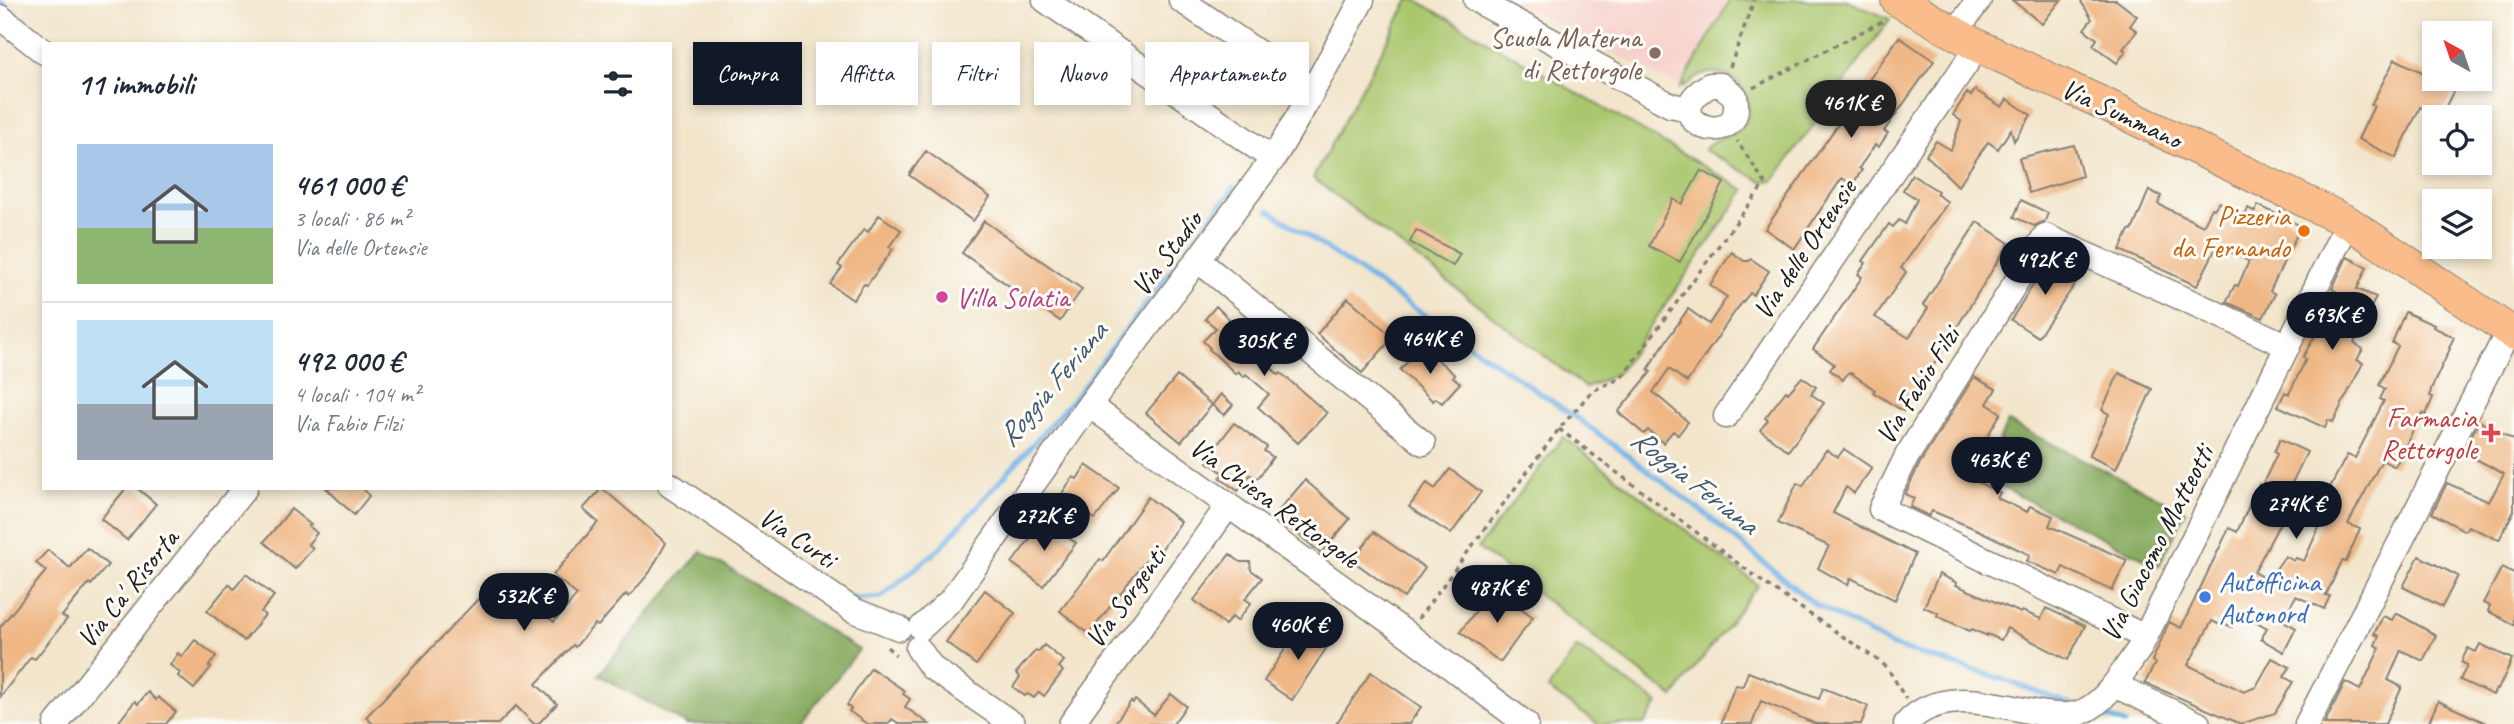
<!DOCTYPE html>
<html lang="it">
<head>
<meta charset="utf-8">
<style>
	:root { --surface:#fff; --page:#f2f2f3; --text:#1f2937; --muted:#747a83; --line:#e0e1e3; --accent:#111827 }
	body { margin:0; font-family:Caveat,sans-serif; background:var(--page); color:var(--text); height:100vh; display:flex; flex-direction:column; font-size:26px; white-space:nowrap }
	* { box-sizing:border-box; margin:0 }
	p { font-size:23px; color:var(--muted) }
	.icon { flex:none; width:38px; height:38px; fill:none; stroke:currentColor; stroke-width:2; stroke-linecap:round; stroke-linejoin:round }
	.map { position:relative; flex:1; overflow:hidden }
	.side { position:absolute; left:42px; top:42px; width:630px; height:448px; display:flex; flex-direction:column; background:var(--surface); border-radius:0px; box-shadow:0 4px 10px #0003 }
	.side>* { flex:none }
	.top-card { position:absolute; left:693px; top:42px; width:665px; height:63px; display:flex; gap:14px }
	.needle { width:46px; rotate:320deg }
	.tools { position:absolute; left:2422px; top:21px; display:grid; gap:14px }
	.tools a { display:grid; place-items:center; width:70px; height:70px; border-radius:0px; background:var(--surface); box-shadow:0 4px 10px #0003; font-size:35px }
	.price { position:absolute; translate:-50% -60px; padding:0 16px; border-radius:24px; background:var(--accent); color:#fff; font-size:23px; line-height:46px; filter:drop-shadow(0 2px 4px #0008) }
	.price::after { content:''; position:absolute; left:50%; top:42px; width:21px; height:16px; margin-left:-10px; background:inherit; clip-path:polygon(0 0,100% 0,50% 100%) }
	.price.current { background:#222; color:#fff }
	ul { padding:0; list-style:none }
	li { display:flex; align-items:center; gap:21px; height:175px; padding:0 35px }
	li+li { border-top:2px solid var(--line) }
	li span { display:grid; place-items:center; flex:none; width:196px; height:140px; border-radius:0px; color:#555 }
	li>.icon { margin-inline-start:auto }
	span .icon { width:84px; height:84px; fill:#fffc; stroke-width:1 }
	li b { font-size:30px }
	h2 { display:flex; justify-content:space-between; align-items:center; height:84px; padding:0 35px; font-size:30px }
	.tag { padding:0 24px; border-radius:0px; background:var(--surface); box-shadow:0 4px 10px #0003; font-size:24px; line-height:63px }
	.tag.current { background:var(--accent); color:#fff }
	.map>svg:first-child { display:block }
</style>
</head>
<body>
<div class="map">
<svg width="2514" height="724" viewBox="0 0 2514 724">
	<rect width="100%" height="100%" fill="#fdfcf7"/>
	<filter id="ink" filterUnits="userSpaceOnUse"><feTurbulence type="fractalNoise" baseFrequency=".0143" numOctaves="2"/><feDisplacementMap in="SourceGraphic" scale="14" xChannelSelector="R" yChannelSelector="G"/><feConvolveMatrix kernelMatrix="1 2 1 2 8 2 1 2 1" color-interpolation-filters="sRGB"/></filter>
	<filter id="wash" filterUnits="userSpaceOnUse"><feTurbulence type="fractalNoise" baseFrequency=".00686" numOctaves="4" result="noise"/><feDisplacementMap in="SourceGraphic" scale="28" xChannelSelector="R" yChannelSelector="G"/><feGaussianBlur stdDeviation="1.57" result="paint"/><feColorMatrix in="noise" values="0 0 0 0 0 0 0 0 0 0 0 0 0 0 0 0 0 1.4 0 .05"/><feComposite in="paint" operator="in"/></filter>
	<g filter="url(#wash)">
		<rect width="100%" height="100%" fill="#f2e5cb"/>
		<path fill="#f7d0ca" d="M1510 0H1729L1679 87Z"/>
		<path fill="#abc76e" stroke="#647245" stroke-width="2" d="M1409 0H1416L1745 190 1618 373 1586 388 1313 178Z
			M1730 0H1845L1890 19 1773 181H1761L1704 150C1714 136 1734 141 1744 125 1759 101 1737 70 1709 73 1699 74 1690 84 1680 88Z
			M1563 437 1758 585 1673 697 1478 548Z
			M1577 647 1658 703 1644 724H1598L1548 689Z"/>
		<path fill="#88ac61" stroke="#52643e" stroke-width="2" d="M2008 422 2186 511 2159 566 1981 477Z
			M701 551 859 650 800 724H687L598 675Z"/>
		<g fill="none" stroke-linecap="round" stroke-linejoin="round">
			<path stroke="#75b4e8" stroke-width="5" d="M0 2 55 44
				M1269 210 1580 420 1703 512 1813 603 1893 646 1999 678 2073 705
				M852 596 859 599 881 597 940 548 1076 396 1234 187
				M2095 713 2125 724"/>
		</g>
		<g id="blocks">
			<path fill="#efb785" d="M2012 0H2061L2042 24Z
				M2080 0H2116L2137 16 2130 26 2137 31 2123 49 2126 51 2117 63 2093 45 2097 39 2084 29 2092 19Z
				M1899 37 1934 61 1884 131 1888 133 1879 147 1875 145 1859 168 1862 170 1852 185 1842 178 1794 249 1765 229Z
				M2395 59 2455 88 2441 116 2420 107 2396 158 2358 139 2374 106 2371 105Z
				M1975 90 2002 107 2007 99 2031 115 2014 141 2011 129 1998 149 1988 142 1958 186 1926 155 1936 141 1951 150 1961 121 1953 115 1967 93 1971 96Z
				M2074 145 2082 176 2029 193 2019 158Z
				M926 151 990 197 973 221 909 175Z
				M1701 170 1724 183 1680 262 1649 246 1673 199 1682 204Z
				M1912 175 1938 191 1936 194 1948 202 1901 268 1906 272 1875 317 1909 338 1928 308 1923 305 1977 222 2009 243 1931 369 1927 367 1903 411 1873 392 1875 390 1851 373H1848L1843 380 1830 370 1834 364 1813 349 1862 277 1858 274 1866 263 1863 261 1889 224 1893 227 1899 220 1905 224 1917 199 1903 190Z
				M2149 190 2161 196 2158 204 2203 226 2212 208 2214 209 2219 202 2245 215 2248 208 2255 212 2258 205 2301 226 2270 291 2275 294 2263 318 2226 302 2235 285 2238 286 2249 261 2217 246 2197 286 2120 250 2129 230 2132 231Z
				M2021 200 2048 213 2045 221 2034 226 2014 217Z
				M879 215 901 230 889 247 893 249 867 285 864 284 853 300 830 284 842 268 838 265 864 229 868 232Z
				M984 221 1082 289 1060 321 962 253Z
				M1416 230 1460 254 1453 266 1410 242Z
				M1732 252 1744 261H1749L1751 259 1769 271 1753 295 1750 293 1736 310 1687 382 1669 369 1653 392 1688 422 1678 435 1673 431 1663 443 1648 430 1644 434 1618 412 1651 372 1648 370 1654 359 1688 309 1709 324 1727 297 1710 285Z
				M2050 257 2081 276 2038 337 2011 320Z
				M2347 257 2367 267 2357 289 2376 297 2354 343 2363 349 2357 360 2363 363 2333 422 2328 420 2325 428 2278 406 2285 392 2289 394 2306 359 2303 357 2326 316 2336 291 2332 289Z
				M1348 298 1393 337 1362 373 1317 334Z
				M1216 306 1258 348 1254 352 1279 375 1281 373 1327 413 1298 443 1258 407 1269 394 1246 374 1244 377 1238 371 1236 374 1209 349 1210 348 1203 341 1216 328 1205 319Z
				M2405 312 2434 325 2433 327 2454 337 2449 348 2450 349 2431 389 2430 396 2433 397 2426 415 2423 413 2419 418 2395 467 2382 460 2348 524 2360 529 2346 562 2342 561 2326 595 2330 596 2324 609 2296 596 2282 620 2296 628 2284 652 2261 639 2267 628 2239 612 2232 627 2221 622 2220 625 2212 621 2188 665 2244 692 2256 687 2272 658 2290 667 2284 677 2293 682 2275 713 2241 724 2145 683 2155 663 2152 661 2169 622 2181 628 2229 528 2237 532 2259 484 2262 485 2277 454 2274 452 2280 439 2307 452 2290 487 2297 491 2254 572 2268 580 2285 556 2294 561 2296 558 2304 561 2333 496 2327 493 2347 455 2355 458 2384 401 2380 399 2385 389 2379 385 2398 346 2392 343Z
				M1419 348 1426 353 1428 351 1455 375 1453 377 1460 383 1442 403 1436 398 1433 401 1400 370Z
				M2119 373 2152 389 2116 469 2089 456 2109 414 2102 410Z
				M1177 376 1212 405 1181 442 1146 413Z
				M1802 377 1816 387 1811 394 1824 403 1788 451 1760 430 1768 420 1765 418 1786 391 1788 393Z
				M1974 377 1996 389 1987 404 2001 413 1964 475 2000 493 1997 498 2027 512 2030 506 2053 516 2049 526 2127 560 2112 591 2063 567 2059 575 2027 561 2030 555 1978 530 1932 511 1929 516 1910 507 1914 498 1905 494 1920 463Z
				M1221 394 1233 405 1224 415 1212 405Z
				M2479 421 2514 440V511L2499 540 2468 526 2465 531 2432 513 2447 483 2489 502 2504 474 2463 452Z
				M1234 423 1267 447 1264 451 1273 457 1258 478 1250 475 1238 491 1220 478 1223 473 1208 462 1217 450 1215 448Z
				M1844 449 1872 468 1854 493 1846 487 1833 513 1915 554 1895 600 1851 578 1848 585 1818 568 1829 546 1778 523 1797 483 1803 486 1826 450 1838 457Z
				M1086 465 1119 488 1095 519 1061 495 1073 477 1077 479Z
				M1450 469 1481 492 1451 534 1409 507 1427 483 1435 489Z
				M1305 480 1350 519 1321 553 1275 515Z
				M126 488H137L156 504 127 540 101 519Z
				M326 488H363L369 496 354 515Z
				M602 488 666 543 650 572 629 597 626 594 598 626 595 624 575 647 573 645 536 684 557 704 538 724H534L516 706 498 724H373L366 717 480 597 495 612 514 589 554 622 577 595 553 575 598 522 583 509Z
				M1148 497 1181 522 1150 565 1145 561 1089 634 1060 611 1100 559 1103 561Z
				M291 509 311 525 309 526 317 533 308 544 313 548 295 569 264 542Z
				M1044 520 1076 543 1043 586 1012 563Z
				M1374 532 1425 568 1404 598 1353 561Z
				M87 548 108 565 91 585 89 583 62 616 67 619 35 659 31 657 0 697V627L46 571 36 563 48 550 70 568Z
				M1230 554 1240 562H1250L1251 570 1262 578 1245 599 1251 603 1237 621 1232 617 1225 625 1194 600Z
				M2419 556 2458 576 2442 607 2403 587Z
				M2502 567 2514 573V625L2488 611 2490 606 2483 603Z
				M246 574 274 596 261 612 265 615 244 641 207 611 229 584 234 589Z
				M1939 574 1957 583 1956 585 2021 613 2022 611 2041 619 2046 608 2085 626 2068 660 2007 628 2001 640 1987 634V636L1972 629 1970 631 1937 616 1938 613 1924 607Z
				M1493 588 1533 617 1500 662 1460 632Z
				M985 590 1015 613 976 665 946 642Z
				M2396 613 2436 635 2423 661 2401 650 2388 680 2402 687 2385 724H2324L2345 682 2360 690 2380 648 2375 645 2379 636 2374 634 2383 616 2392 620Z
				M1311 623 1333 638 1292 700 1264 681 1290 642 1295 646Z
				M195 640 216 656 209 666 211 667 194 689 178 676 180 673 170 665 178 653 182 657Z
				M2480 644 2512 659 2498 690 2496 689 2493 695 2460 680 2467 665 2461 662 2468 648 2476 652Z
				M1044 645 1064 661 1059 667 1063 671 1044 696 1039 692 1034 698 1028 694 1025 696 1013 687 1020 677 1016 673 1036 650 1038 652Z
				M871 668 905 691 903 694 910 699 905 707 929 724H900L892 719 888 724H867L849 711 851 709 847 705Z
				M1371 672 1421 707 1409 724H1336Z
				M1748 672 1819 699 1823 688 1868 706 1861 724H1816L1761 701 1752 724H1721L1735 685 1743 686Z
				M148 692 156 700 158 697 176 712 166 724H117L135 701 138 704Z
				M1171 694 1186 706 1173 724H1114L1131 701 1133 703 1135 700 1154 715Z
				M2438 701 2488 724H2428Z"/>
		</g>
	</g>
	<g filter="url(#ink)">
		<use href="#blocks" fill-opacity="0" stroke="#878074" stroke-width="2"/>
		<g fill="none" stroke-linecap="round" stroke-linejoin="round">
			<g stroke="#878074" stroke-width="27">
				<path id="minor" d="M1045 0 1273 159
					M1181 0 1313 90
					M1476 0 1670 105 1689 109
					M0 17 44 52
					M1954 34 1979 0
					M1710 85H1721L1735 96C1747 156 1648 121 1710 85Z
					M1199 261 1423 443
					M1089 405 1407 634 1526 724
					M1726 416 1978 46
					M670 485 853 610 899 628
					M921 628 951 600 1089 405 1273 159 1305 105 1362 0
					M2145 637 1881 509 1907 456 2045 236 2288 346
					M918 648 932 668 1013 724
					M2114 685 2198 724
					M56 724 245 488
					M1071 724 1228 506
					M1906 724C1938 687 1992 704 2034 712 2049 715 2067 718 2082 712 2108 701 2124 669 2140 648L2348 222
					M2307 724 2509 330"/>
			</g>
			<g stroke="#878074" stroke-width="34">
				<path id="major" d="M1897 0 1978 46 2115 109 2348 222 2514 334"/>
			</g>
			<path stroke="#878074" stroke-width="3.5" stroke-dasharray="5 5" stroke-linecap="butt" d="M1730 67 1754 0
				M1753 88 1883 21
				M1559 429 1764 583 1882 663C1893 673 1897 686 1906 699
				M1418 619 1559 429 1592 391 1621 378 1765 183 1737 141
				M887 647 896 655"/>
			<use href="#minor" stroke="#fff" stroke-width="24"/>
			<use href="#major" stroke="#f9bc8a" stroke-width="32"/>
		</g>
	</g>
	<circle fill="#8d6e63" stroke="#fdfcf7" stroke-width="2.5" cx="1655" cy="53" r="7"/>
	<circle fill="#e8710a" stroke="#fdfcf7" stroke-width="2.5" cx="2304" cy="231" r="7"/>
	<circle fill="#d1479c" stroke="#fdfcf7" stroke-width="2.5" cx="942" cy="297" r="7"/>
	<path fill="#e0444e" stroke="#fdfcf7" stroke-width="2.5" d="M2487.5 422.5h7v7h7v7h-7v7h-7v-7h-7v-7h7z"/>
	<circle fill="#3f7fe0" stroke="#fdfcf7" stroke-width="2.5" cx="2205" cy="597" r="7"/>
	<g text-anchor="middle" stroke-width="6" stroke-linejoin="round" paint-order="stroke">
		<g font-size="28" fill="#785e54" stroke="#fdfcf7" text-anchor="end">
			<text x="1641" y="47">Scuola Materna<tspan x="1641" dy="32">di Rettorgole</tspan></text>
		</g>
		<g font-size="28" fill="#1c1c1c" stroke="#fdfcf7">
			<text transform="translate(2122 113) rotate(25)" y="10">Via Summano</text>
			<text transform="translate(1804 249) rotate(-56)" y="10">Via delle Ortensie</text>
			<text transform="translate(1166 253) rotate(-53)" y="10">Via Stadio</text>
			<text transform="translate(1917 385) rotate(-58)" y="10">Via Fabio Filzi</text>
			<text transform="translate(1275 502) rotate(36)" y="10">Via Chiesa Rettorgole</text>
			<text transform="translate(798 537) rotate(34)" y="10">Via Curti</text>
			<text transform="translate(2156 543) rotate(-63)" y="10">Via Giacomo Matteotti</text>
			<text transform="translate(127 588) rotate(-51)" y="10">Via Ca' Risorta</text>
			<text transform="translate(1125 597) rotate(-54)" y="10">Via Sorgenti</text>
		</g>
		<g font-size="28" fill="#c56008" stroke="#fdfcf7" text-anchor="end">
			<text x="2290" y="225">Pizzeria<tspan x="2290" dy="32">da Fernando</tspan></text>
		</g>
		<g font-size="28" fill="#b23c85" stroke="#fdfcf7" text-anchor="start">
			<text x="956" y="307">Villa Solatia</text>
		</g>
		<g font-size="28" fill="#be3a42" stroke="#fdfcf7" text-anchor="end">
			<text x="2477" y="427">Farmacia<tspan x="2477" dy="32">Rettorgole</tspan></text>
		</g>
		<g font-size="28" fill="#366cbe" stroke="#fdfcf7" text-anchor="start">
			<text x="2219" y="591">Autofficina<tspan x="2219" dy="32">Autonord</tspan></text>
		</g>
		<g font-size="30" font-style="italic" fill="#40596e" stroke="#fdfcf7">
			<text transform="translate(1052 384) rotate(-50)" y="10">Roggia Feriana</text>
			<text transform="translate(1695 481) rotate(38)" y="10">Roggia Feriana</text>
		</g>
	</g>
</svg>
<div class="tools">
<a><svg class="needle" viewBox="-14 -14 28 28"><path d="M0-13l5 13h-10z" fill="#e53935"/><path d="M0 13l5-13h-10z" fill="#747a83"/></svg></a>
<a><svg class="icon" aria-label="locate" viewBox="0 0 24 24"><circle cx="12" cy="12" r="6"/><path d="M12 2v4M12 18v4M2 12h4M18 12h4"/></svg></a>
<a><svg class="icon" aria-label="layers" viewBox="0 0 24 24"><path d="M12 4l9 5-9 5-9-5zM3 14l9 5 9-5"/></svg></a>
</div>
<b class="price current" style="left:1851px;top:140px">461K €</b>
<b class="price" style="left:2045px;top:297px">492K €</b>
<b class="price" style="left:2332px;top:352px">693K €</b>
<b class="price" style="left:1430px;top:376px">464K €</b>
<b class="price" style="left:1264px;top:378px">305K €</b>
<b class="price" style="left:1997px;top:497px">463K €</b>
<b class="price" style="left:2296px;top:541px">274K €</b>
<b class="price" style="left:1044px;top:553px">272K €</b>
<b class="price" style="left:1497px;top:625px">487K €</b>
<b class="price" style="left:524px;top:633px">532K €</b>
<b class="price" style="left:1298px;top:662px">460K €</b>
<div class="top-card">
<a class="tag current">Compra</a>
<a class="tag">Affitta</a>
<a class="tag">Filtri</a>
<a class="tag">Nuovo</a>
<a class="tag">Appartamento</a>
</div>
<section class="side">
<h2>11 immobili<svg class="icon" aria-label="filters" viewBox="0 0 24 24"><path d="M4 7h16M4 17h16"/><circle cx="9" cy="7" r="2"/><circle cx="15" cy="17" r="2"/></svg></h2>
<ul>
<li><span style="background:linear-gradient(#a9c7e8 60%,#8fb573 0)"><svg class="icon" aria-label="home" viewBox="0 0 24 24"><path d="M3 11l9-7 9 7M6 9v11h12V9"/></svg></span><div><b>461 000 €</b><p>3 locali · 86 m²</p><p>Via delle Ortensie</p></div></li>
<li><span style="background:linear-gradient(#bfe0f5 60%,#9aa5b1 0)"><svg class="icon" aria-label="home" viewBox="0 0 24 24"><path d="M3 11l9-7 9 7M6 9v11h12V9"/></svg></span><div><b>492 000 €</b><p>4 locali · 104 m²</p><p>Via Fabio Filzi</p></div></li>
</ul>
</section>
</div>
</body>
</html>
